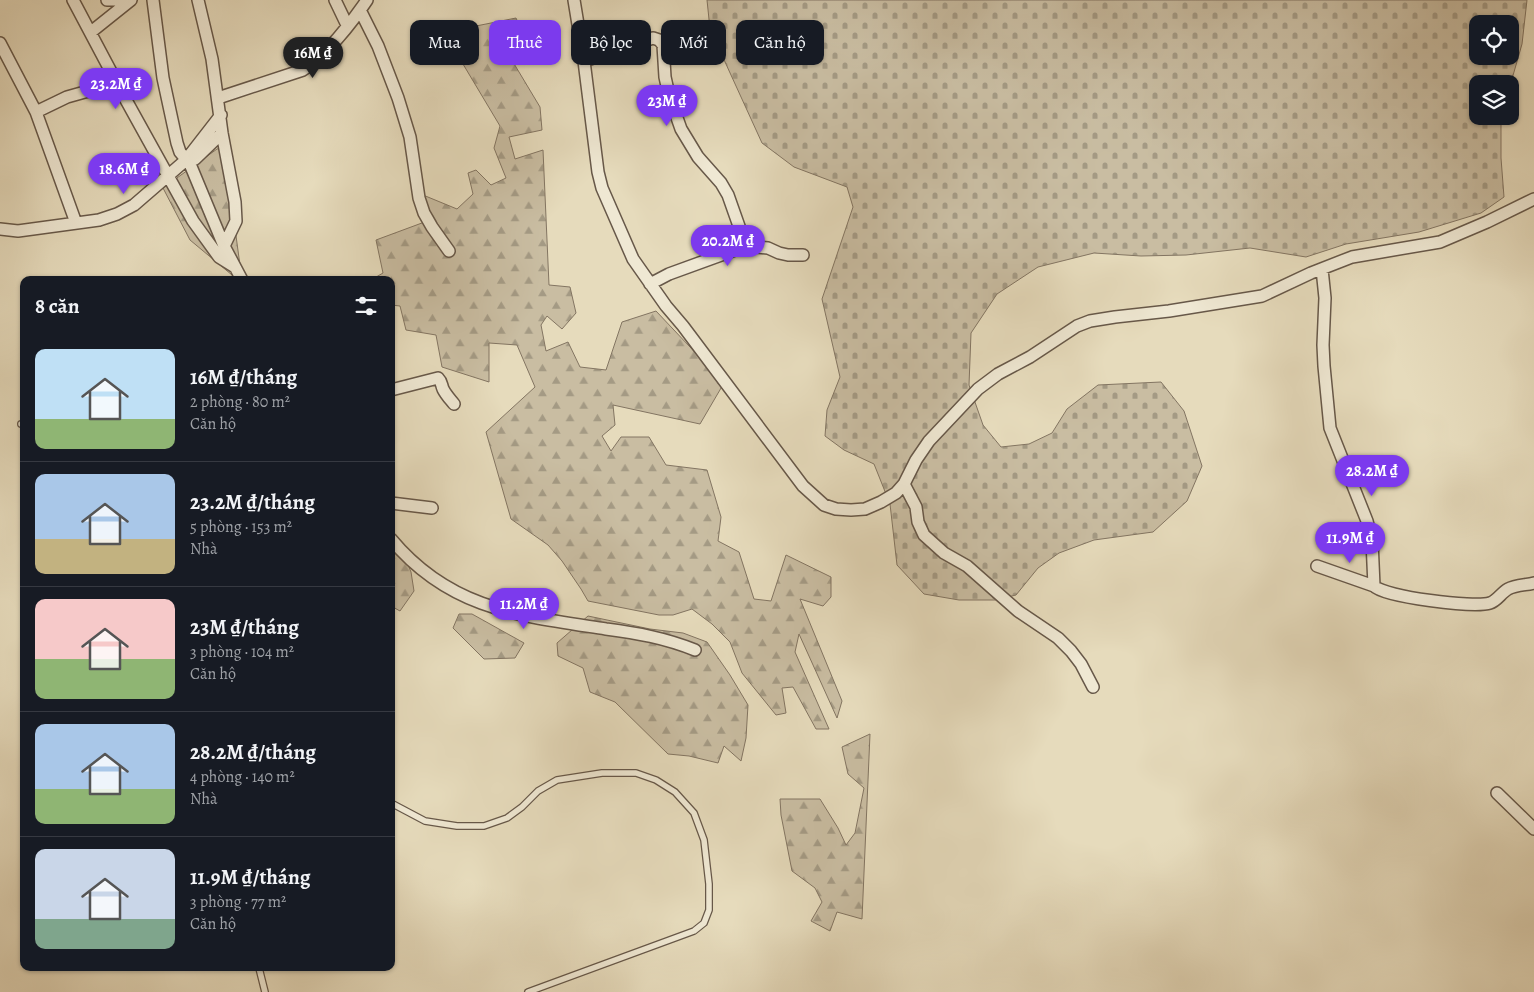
<!DOCTYPE html>
<html lang="vi">
<head>
<meta charset="utf-8">
<style>
	:root { --surface:#171b24; --page:#242831; --text:#f1f3f6; --muted:#9ea1a6; --line:#363941; --accent:#7c3aed }
	body { margin:0; font-family:Alegreya,serif; background:var(--page); color:var(--text); height:100vh; display:flex; flex-direction:column; font-size:19px; white-space:nowrap }
	* { box-sizing:border-box; margin:0 }
	p { font-size:16px; color:var(--muted) }
	.icon { flex:none; width:28px; height:28px; fill:none; stroke:currentColor; stroke-width:2; stroke-linecap:round; stroke-linejoin:round }
	.map { position:relative; flex:1; overflow:hidden }
	.sheet { position:absolute; left:20px; top:276px; width:375px; height:695px; display:flex; flex-direction:column; background:var(--surface); border-radius:10px; box-shadow:0 1px 4px #0004 }
	.sheet>* { flex:none }
	.guide { position:absolute; left:410px; top:20px; width:475px; height:45px; display:flex; gap:10px }
	.fabs { position:absolute; left:1469px; top:15px; display:grid; gap:10px }
	.fabs a { display:grid; place-items:center; width:50px; height:50px; border-radius:10px; background:var(--surface); box-shadow:0 1px 4px #0004; font-size:25px }
	.price { position:absolute; translate:-50% -42px; padding:0 11px; border-radius:18px; background:var(--accent); color:#fff; font-size:16px; line-height:32px; filter:drop-shadow(0 1px 2px #0008) }
	.price::after { content:''; position:absolute; left:50%; top:30px; width:15px; height:11px; margin-left:-8px; background:inherit; clip-path:polygon(0 0,100% 0,50% 100%) }
	.price.selected { background:#222; color:#fff }
	ul { padding:0; list-style:none }
	li { display:flex; align-items:center; gap:15px; height:125px; padding:0 15px }
	li+li { border-top:1px solid var(--line) }
	li span { display:grid; place-items:center; flex:none; width:140px; height:100px; border-radius:10px; color:#555 }
	li>.icon { margin-inline-start:auto }
	span .icon { width:60px; height:60px; fill:#fffc; stroke-width:1 }
	li b { font-size:21px }
	h2 { display:flex; justify-content:space-between; align-items:center; height:60px; padding:0 15px; font-size:21px }
	.tag { padding:0 18px; border-radius:10px; background:var(--surface); box-shadow:0 1px 4px #0004; font-size:18px; line-height:45px }
	.tag.selected { background:var(--accent); color:#fff }
	.map>svg:first-child { display:block }
</style>
</head>
<body>
<div class="map">
<svg width="1534" height="992" viewBox="0 0 1534 992">
	<defs>
		<pattern id="forest-firs" width="22" height="20" patternUnits="userSpaceOnUse" patternTransform="scale(1.25)"><rect width="22" height="20" fill="#c9bda2"/><path d="M5 1l3.5 6h-7zM16 11l3.5 6h-7z" fill="#a49a84"/></pattern>
		<pattern id="cemetery-stones" width="16" height="16" patternUnits="userSpaceOnUse" patternTransform="scale(1.25)"><rect width="16" height="16" fill="#c9bda2"/><path d="M2 7V4a2 2 0 0 1 4 0v3zM10 15v-3a2 2 0 0 1 4 0v3z" fill="#a49a84"/></pattern>
	</defs>
	<rect width="100%" height="100%" fill="#e6dbbc"/>
	<filter id="stains"><feTurbulence type="fractalNoise" baseFrequency=".004" numOctaves="4"/><feColorMatrix values="0 0 0 0 .2 0 0 0 0 .09 0 0 0 0 .02 0 0 0 .5 -.17"/></filter>
	<radialGradient id="worn" r=".72"><stop offset=".6" stop-color="#630" stop-opacity="0"/><stop offset="1" stop-color="#630" stop-opacity=".3"/></radialGradient>
	<path fill="url(#forest-firs)" stroke="#837562" d="M516 18 521 29 513 62 540 107 542 130 509 137 515 159 543 150 549 285 570 287 576 313 562 329 547 316 541 325 546 351 568 342 580 367 606 370 622 322 656 311 724 383 700 424 613 405 615 425 602 436 611 451 621 437H649L666 465 707 470 721 517 718 541 739 552 754 599 771 601 786 555 831 577V597L823 606 800 599 842 701 837 718 799 634 795 652 829 729H816L793 687 782 688 786 713 776 715 742 673 730 642 712 624 692 609 673 615H659L588 601 581 589 562 561 548 545 511 519 486 432 535 387 517 345 489 343V382L442 367 436 335 406 330 400 306 391 305V280H371L383 273 376 240 430 220 423 195 457 209 473 194 468 173 476 170 491 185 506 178 494 148 500 126 454 49 461 29Z
		M224 147 242 280H238L190 240 163 188 217 149Z
		M391 550H402L411 572 414 591 400 611 391 606Z
		M459 614H472L524 643 515 658 484 659 453 628Z
		M588 616 650 629 683 633 707 642 730 675 748 705 746 738 741 761 724 746 718 763 689 756 668 754 615 702 590 692 583 668 558 656 557 643Z
		M870 734 862 919 837 912 830 931 811 921 822 902 815 888 792 871 781 815 780 799H820L838 828 846 845 855 833 864 788 848 774 842 747Z"/>
	<path fill="url(#cemetery-stones)" stroke="#837562" fill-rule="evenodd" d="M707 0H1527L1522 44 1510 86V84H1478V116H1501V158L1504 197 1481 213 1419 232 1346 244 1306 257 1250 248 1186 255 1141 256 1094 253 1038 267 997 294 971 333 969 385 983 425 1001 447 1029 444 1052 433 1067 409 1098 385 1161 382 1184 411 1202 466 1187 501 1153 532 1094 540 1059 553 1038 568 1016 595 995 600H959L924 594 897 565 890 504 874 464 844 450 825 436 827 410 840 377 822 299 853 207 847 187 794 167 762 143 710 29ZM1478 24H1510V56H1478Z"/>
	<g fill="none" stroke-linecap="round" stroke-linejoin="round">
		<g stroke="#675849" stroke-width="8">
			<path id="service" d="M21 424H24
				M391 803 425 821 457 826H484L507 818 522 807 538 791 557 780 602 773H636L656 780 675 792 694 813 704 840 709 884V910L704 923 694 931 528 992
				M259 968 265 992"/>
		</g>
		<g stroke="#675849" stroke-width="14">
			<path id="minor" d="M73 0 126 100 193 221 219 257 235 267
				M107 0H129
				M153 0 163 78 177 143 180 152 190 164 224 246 242 280
				M198 0 212 59 222 133 235 202 236 221 224 246
				M335 0 347 25
				M574 0 584 61 598 172 602 188 633 259 666 306 683 326 803 486 824 505 836 509 851 510 865 509 881 502 896 493 904 484 916 460 929 441 978 389 998 374 1030 357 1077 326 1090 321 1115 317 1169 311 1262 296 1311 273 1352 257 1440 242 1487 222 1534 199
				M360 10 378 46 398 98 410 137 419 198 424 213 432 227 449 251
				M91 32 131 0
				M0 43 36 112 76 223
				M584 61 653 38 659 40 663 45 665 77 669 95 681 129 698 157 721 183 728 195 746 246
				M218 98 303 70C326 55 351 24 367 0
				M36 112 67 97 117 83
				M195 159 222 133
				M0 229 18 231 99 220 117 214 134 205 186 160 221 115
				M1322 269 1325 298 1323 345 1324 366 1330 428 1367 521 1372 541 1374 586C1385 597 1474 608 1490 603 1497 601 1501 593 1508 589 1515 585 1526 585 1534 583
				M650 284 669 274 746 246 768 248 779 253 788 255H803
				M391 390 438 378C442 382 441 384 443 389 446 395 450 399 454 404
				M904 484 916 507 918 522 924 535 944 553 967 566 1018 611 1058 638 1071 651 1081 664 1093 687
				M391 503 432 508
				M391 539C450 610 521 616 606 629 637 633 665 638 695 650
				M1317 566 1374 586
				M1497 793 1534 829"/>
		</g>
		<use href="#service" stroke="#efe8d3" stroke-width="5.5"/>
		<use href="#minor" stroke="#efe8d3" stroke-width="11"/>
	</g>
	<rect width="100%" height="100%" filter="url(#stains)"/>
	<rect width="100%" height="100%" fill="url(#worn)"/>
</svg>
<div class="fabs">
<a><svg class="icon" aria-label="locate" viewBox="0 0 24 24"><circle cx="12" cy="12" r="6"/><path d="M12 2v4M12 18v4M2 12h4M18 12h4"/></svg></a>
<a><svg class="icon" aria-label="layers" viewBox="0 0 24 24"><path d="M12 4l9 5-9 5-9-5zM3 14l9 5 9-5"/></svg></a>
</div>
<b class="price selected" style="left:313px;top:79px">16M ₫</b>
<b class="price" style="left:116px;top:110px">23.2M ₫</b>
<b class="price" style="left:667px;top:127px">23M ₫</b>
<b class="price" style="left:124px;top:195px">18.6M ₫</b>
<b class="price" style="left:728px;top:267px">20.2M ₫</b>
<b class="price" style="left:1372px;top:497px">28.2M ₫</b>
<b class="price" style="left:1350px;top:564px">11.9M ₫</b>
<b class="price" style="left:524px;top:630px">11.2M ₫</b>
<div class="guide">
<a class="tag">Mua</a>
<a class="tag selected">Thuê</a>
<a class="tag">Bộ lọc</a>
<a class="tag">Mới</a>
<a class="tag">Căn hộ</a>
</div>
<section class="sheet">
<h2>8 căn<svg class="icon" aria-label="filters" viewBox="0 0 24 24"><path d="M4 7h16M4 17h16"/><circle cx="9" cy="7" r="2"/><circle cx="15" cy="17" r="2"/></svg></h2>
<ul>
<li><span style="background:linear-gradient(#bfe0f5 70%,#8fb573 0)"><svg class="icon" aria-label="home" viewBox="0 0 24 24"><path d="M3 11l9-7 9 7M6 9v11h12V9"/></svg></span><div><b>16M ₫/tháng</b><p>2 phòng · 80 m²</p><p>Căn hộ</p></div></li>
<li><span style="background:linear-gradient(#a9c7e8 65%,#c2b280 0)"><svg class="icon" aria-label="home" viewBox="0 0 24 24"><path d="M3 11l9-7 9 7M6 9v11h12V9"/></svg></span><div><b>23.2M ₫/tháng</b><p>5 phòng · 153 m²</p><p>Nhà</p></div></li>
<li><span style="background:linear-gradient(#f6c9c9 60%,#8fb573 0)"><svg class="icon" aria-label="home" viewBox="0 0 24 24"><path d="M3 11l9-7 9 7M6 9v11h12V9"/></svg></span><div><b>23M ₫/tháng</b><p>3 phòng · 104 m²</p><p>Căn hộ</p></div></li>
<li><span style="background:linear-gradient(#a9c7e8 65%,#8fb573 0)"><svg class="icon" aria-label="home" viewBox="0 0 24 24"><path d="M3 11l9-7 9 7M6 9v11h12V9"/></svg></span><div><b>28.2M ₫/tháng</b><p>4 phòng · 140 m²</p><p>Nhà</p></div></li>
<li><span style="background:linear-gradient(#c9d6e8 70%,#7fa58c 0)"><svg class="icon" aria-label="home" viewBox="0 0 24 24"><path d="M3 11l9-7 9 7M6 9v11h12V9"/></svg></span><div><b>11.9M ₫/tháng</b><p>3 phòng · 77 m²</p><p>Căn hộ</p></div></li>
</ul>
</section>
</div>
</body>
</html>
